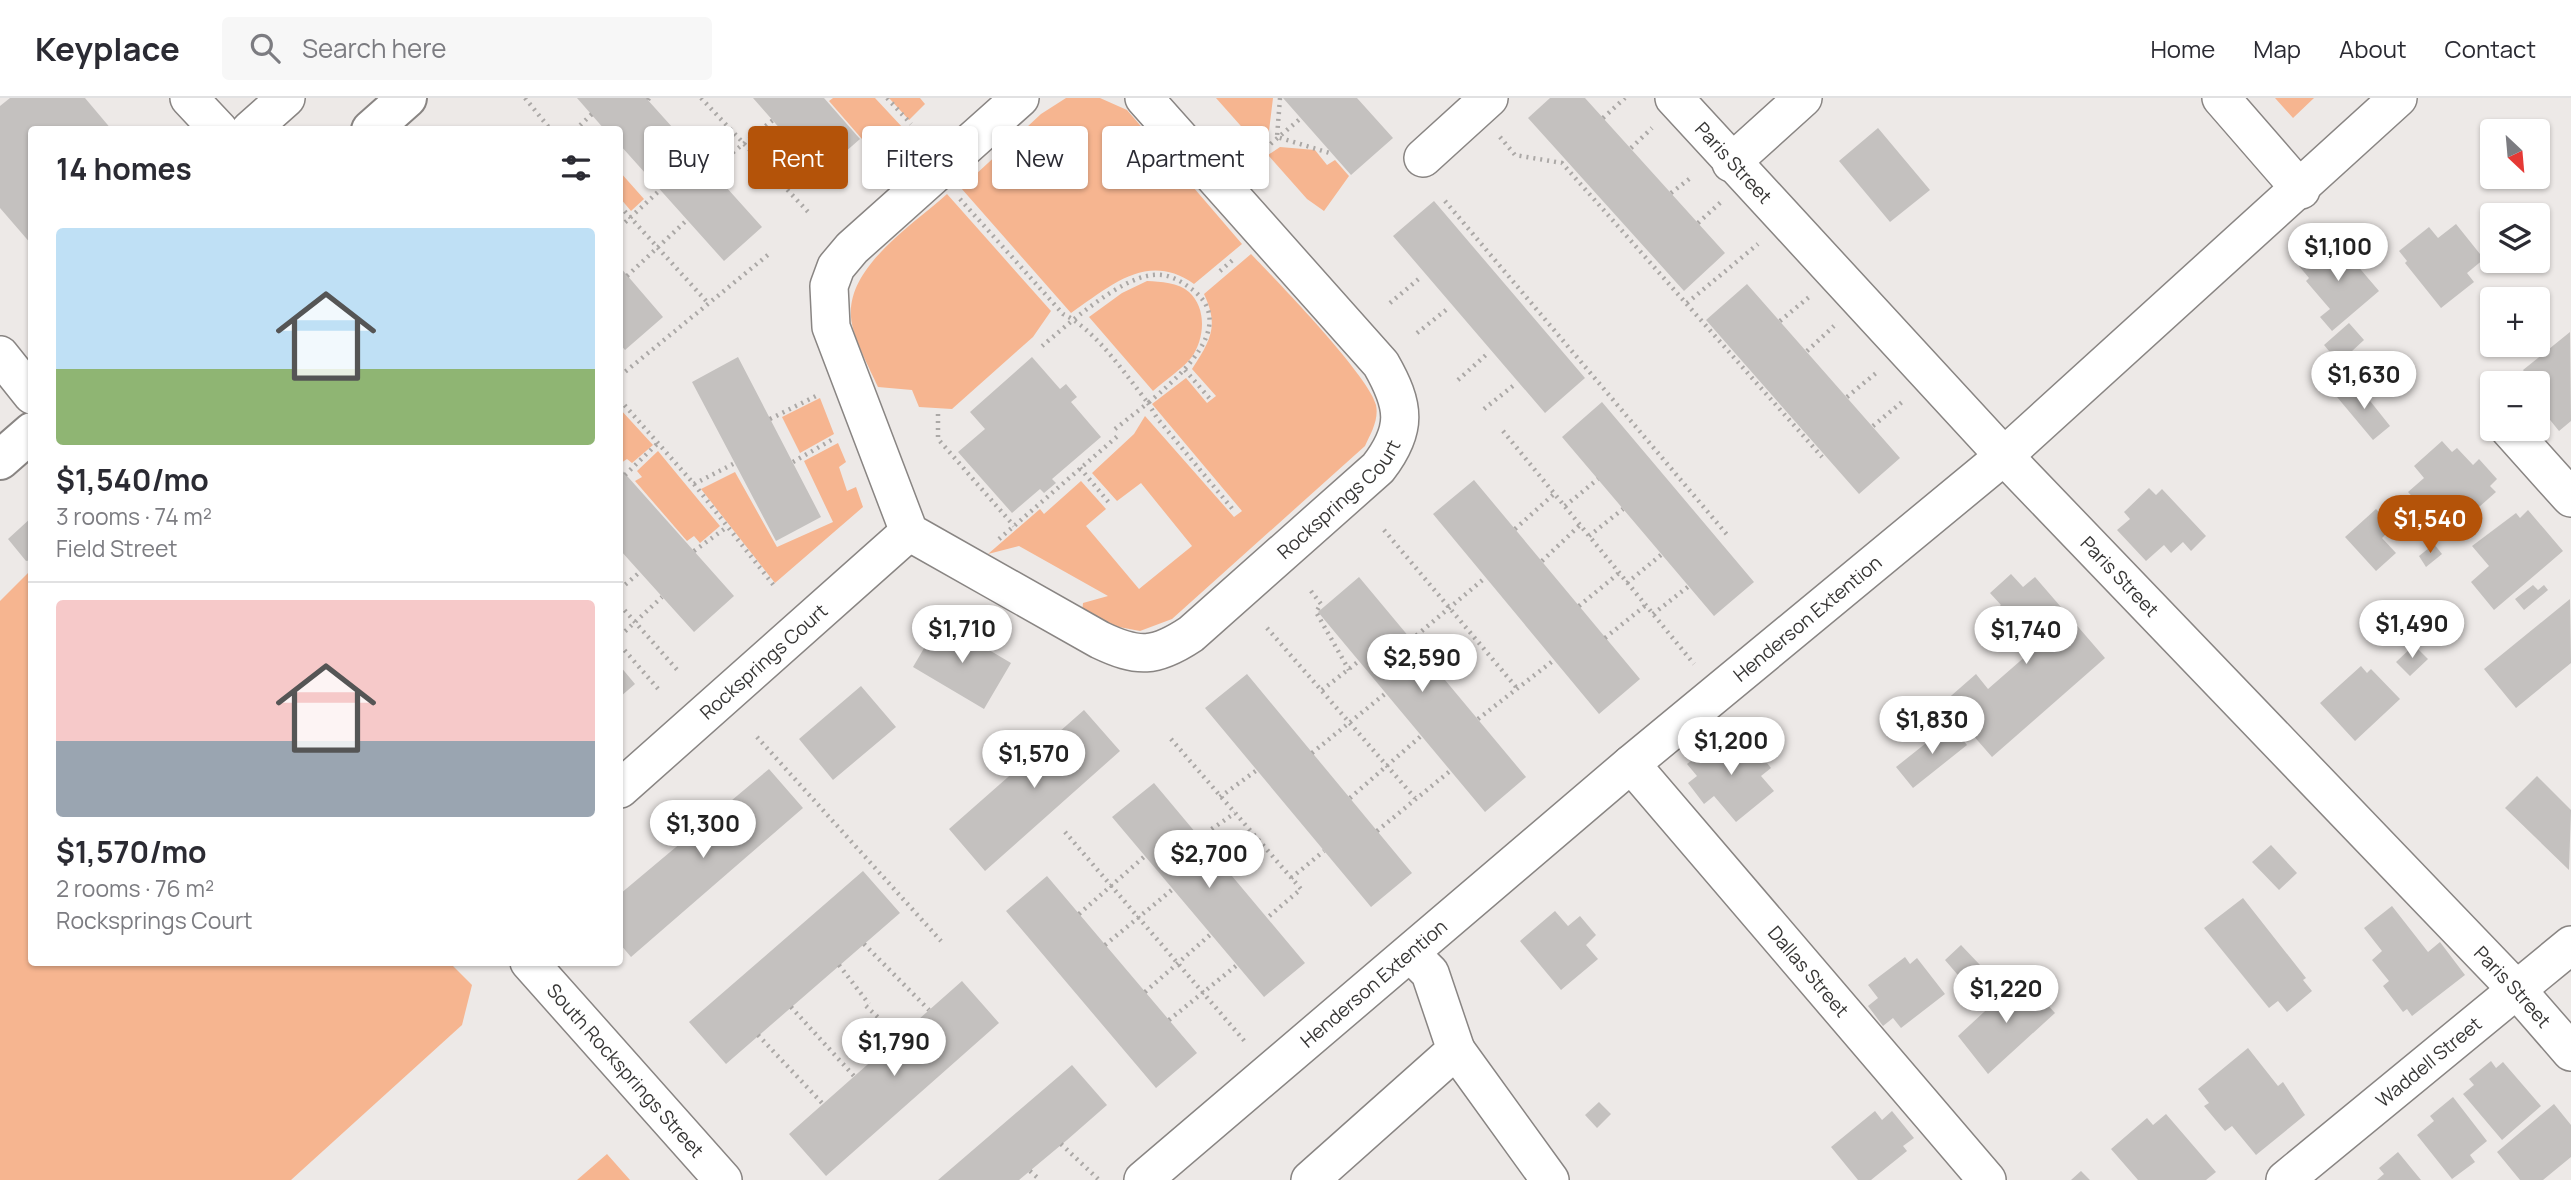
<!DOCTYPE html>
<html lang="en">
<head>
<meta charset="utf-8">
<style>
	:root { --surface:#fff; --page:#f7f7f7; --text:#2b2b33; --muted:#7c7c81; --line:#e1e1e2; --accent:#b45309 }
	body { margin:0; font-family:Manrope,sans-serif; background:var(--page); color:var(--text); height:100vh; display:flex; flex-direction:column; font-size:26px; white-space:nowrap }
	* { box-sizing:border-box; margin:0 }
	p { font-size:23px; color:var(--muted) }
	.icon { flex:none; width:38px; height:38px; fill:none; stroke:currentColor; stroke-width:2; stroke-linecap:round; stroke-linejoin:round }
	.map { position:relative; flex:1; overflow:hidden }
	.panel { position:absolute; left:28px; top:28px; width:595px; height:840px; display:flex; flex-direction:column; background:var(--surface); border-radius:7px; box-shadow:0 2px 5px #0004 }
	.panel>* { flex:none }
	.banner { position:absolute; left:644px; top:28px; width:665px; height:63px; display:flex; gap:14px }
	.needle { width:46px; rotate:154deg }
	.fabs { position:absolute; left:2480px; top:21px; display:grid; gap:14px }
	.fabs a { display:grid; place-items:center; width:70px; height:70px; border-radius:7px; background:var(--surface); box-shadow:0 2px 5px #0004; font-size:35px }
	.price { position:absolute; translate:-50% -60px; padding:0 16px; border-radius:24px; background:#fff; color:#222; font-size:23px; line-height:46px; filter:drop-shadow(0 2px 4px #0008) }
	.price::after { content:''; position:absolute; left:50%; top:42px; width:21px; height:16px; margin-left:-10px; background:inherit; clip-path:polygon(0 0,100% 0,50% 100%) }
	.price.current { background:var(--accent); color:#fff }
	ul { padding:0; list-style:none }
	li { display:grid; align-content:center; gap:14px; height:371px; padding:0 28px }
	li+li { border-top:2px solid var(--line) }
	li span { display:grid; place-items:center; height:217px; border-radius:7px; color:#555 }
	li>.icon { margin-inline-start:auto }
	span .icon { width:126px; height:126px; fill:#fffc; stroke-width:1 }
	li b { font-size:30px }
	h2 { display:flex; justify-content:space-between; align-items:center; height:84px; padding:0 28px; font-size:30px }
	.pill { padding:0 24px; border-radius:7px; background:var(--surface); box-shadow:0 2px 5px #0004; font-size:24px; line-height:63px }
	.pill.current { background:var(--accent); color:#fff }
	header { display:flex; align-items:center; gap:42px; box-sizing:border-box; height:98px; padding:0 35px; background:var(--surface); border-bottom:2px solid var(--line) }
	header strong { font-size:33px }
	nav { display:flex; gap:38px; margin-inline-start:auto; font-size:24px }
	.search { width:490px; height:63px; background:var(--page); display:flex; align-items:center; gap:18px; box-sizing:border-box; padding:0 24px; border-radius:7px; color:var(--muted); font-size:26px }
	.map>svg:first-child { display:block }
</style>
</head>
<body>
<header>
<strong>Keyplace</strong>
<div class="search"><svg class="icon" aria-label="search" viewBox="0 0 24 24"><circle cx="10" cy="10" r="6"/><path d="M15 15l6 6"/></svg>Search here</div>
<nav><a>Home</a><a>Map</a><a>About</a><a>Contact</a></nav>
</header>
<div class="map">
<svg width="2571" height="1082" viewBox="0 0 2571 1082">
	<rect width="100%" height="100%" fill="#ede9e7"/>
	<path fill="#f6b590" d="M833 0H875L903 30 875 56 829 3Z
		M889 0H920L925 6 909 22Z
		M1066 0H1100L1127 12 1242 146 1194 186C1147 153 1111 188 1071 215L961 90 1041 16Z
		M1216 0H1273L1269 33 1256 45Z
		M2275 0H2314L2293 20Z
		M1280 49 1315 52 1327 67 1335 62 1349 78 1324 113 1307 101 1268 57Z
		M620 74 644 101 631 113 620 100Z
		M947 96 1051 213 1033 239 952 311 919 309 912 292 878 289C870 271 852 238 851 219 847 168 913 127 947 96Z
		M1251 156C1276 182 1369 278 1376 307 1379 322 1371 335 1365 348L1172 521 1140 533 1098 525 1082 515 1083 505 1108 498 1019 448 988 456 1040 411 1044 416 1081 383 1106 411 1086 428 1139 491 1192 448 1141 385 1117 403 1092 375 1134 336 1145 318 1234 419 1242 413 1152 306 1186 280 1207 305 1216 298 1192 271C1211 242 1219 228 1204 196Z
		M1147 183C1161 184 1178 184 1189 194 1207 210 1205 241 1191 260 1181 272 1165 282 1153 293L1089 219 1122 195Z
		M820 300 834 336 800 355 782 319Z
		M620 311 653 347 632 365 627 361 621 365 620 363Z
		M838 345 846 364 839 369 847 393 856 389 863 409 775 485 701 391 735 374 777 449 833 424 804 363Z
		M658 353 720 428 700 445 694 438 687 443 635 383 642 379 637 373Z
		M31 472 32 864 450 865 472 887 462 927 291 1082H0V503Z
		M607 1056 630 1082H577Z"/>
	<path fill="#c4c1bf" d="M10 0H85L112 32H32V147L0 110V8Z
		M577 0H646L762 129 724 163 620 47V32H605Z
		M753 0H824L860 41 820 76Z
		M1283 0H1357L1393 40 1351 77Z
		M1550 0H1585L1725 155 1684 193 1528 20Z
		M1878 30 1930 92 1890 124 1839 63Z
		M1434 103 1585 280 1545 315 1393 138Z
		M2456 126 2484 161 2467 175 2474 184 2441 210 2405 165 2407 163 2399 153 2429 129 2438 140Z
		M2333 139 2379 193 2332 233 2320 219 2330 211 2306 183 2309 180 2299 168Z
		M620 169 663 219 625 252 620 246Z
		M1747 186 1900 360 1859 396 1706 222Z
		M2349 225 2364 242 2339 265 2324 247Z
		M2570 234 2571 323 2559 333 2538 307V285H2522L2529 280 2523 272Z
		M738 259 821 419 776 443 692 284Z
		M1032 259 1060 291 1066 286 1077 299 1071 304 1101 339 1052 381 1056 385 1044 395 1040 391 1012 415 958 354 985 331 970 314Z
		M2355 284 2390 328 2373 342 2337 299Z
		M1602 304 1754 484 1714 518 1562 339Z
		M2442 343 2452 354 2457 350 2473 367 2479 361 2497 381 2490 388 2496 394 2453 432 2437 414 2431 419 2408 394 2424 380 2414 368Z
		M620 370 734 498 694 534 620 452Z
		M1474 382 1640 581 1599 616 1433 416Z
		M2149 390 2156 397 2162 391 2206 438 2191 453 2183 444 2171 455 2164 447 2146 463 2117 432 2130 421 2124 414Z
		M2376 411 2393 429 2382 440 2396 455 2376 473 2345 439Z
		M2528 412 2563 453 2494 512 2471 484 2489 468 2472 448 2516 415 2520 420Z
		M32 419V462L26 463 8 441Z
		M2434 446 2442 456 2426 469 2419 458Z
		M2011 476 2023 489 2035 479 2105 560 1992 659 1944 604 1976 576 1988 591 2027 557 1991 516 2001 507 1990 495Z
		M1359 479 1526 679 1485 714 1318 514Z
		M2533 487 2538 492 2544 487 2548 492 2524 512 2515 501Z
		M2570 501 2571 565 2516 610 2484 571Z
		M940 523 1011 565 984 611 913 569Z
		M2414 547 2428 561 2410 578 2396 564Z
		M620 568 635 586 620 599Z
		M2361 568 2367 575 2371 571 2400 601 2355 643 2320 605Z
		M1247 576 1412 775 1371 809 1205 610Z
		M861 588 896 629 833 682 799 641Z
		M1084 612 1120 653 985 773 949 731Z
		M1950 626 1967 647 1913 690 1896 669Z
		M1724 637 1732 647 1740 640 1747 649 1752 646 1771 670 1761 678 1774 693 1736 724 1714 698 1704 706 1688 685 1697 678 1687 666Z
		M769 671 803 710 631 859 620 846V796Z
		M2537 678 2571 712 2569 772 2505 710Z
		M1154 685 1305 865 1264 899 1112 719Z
		M2271 747 2297 775 2279 792 2252 764Z
		M863 773 900 815 726 966 689 924Z
		M1047 778 1197 955 1156 990 1006 813Z
		M2243 800 2306 880 2303 882 2312 893 2287 914 2278 903 2269 910 2204 830Z
		M2392 808 2428 854 2440 844 2465 877 2412 918 2407 911 2403 914 2383 888 2389 883 2372 862 2382 853 2364 830Z
		M1555 813 1568 828 1580 818 1596 837 1586 847 1598 861 1561 892 1520 843Z
		M1961 847 1980 867 1963 883 1945 862Z
		M1905 859 1910 866 1917 860 1945 896 1901 930 1893 920 1883 928 1868 908 1878 900 1868 887Z
		M2022 879 2055 915 1988 976 1958 938Z
		M962 883 999 925 826 1078 789 1036Z
		M2248 950 2278 988 2283 984 2305 1017 2256 1057 2232 1028 2225 1033 2204 1008 2209 1005 2198 991Z
		M2491 963 2496 970 2503 964 2541 1008 2502 1042 2463 996 2474 987 2469 981Z
		M1072 967 1107 1007 1067 1042 1019 1082H938Z
		M2453 999 2487 1043 2470 1057 2475 1064 2452 1081 2417 1037 2434 1023 2430 1018Z
		M1599 1004 1611 1016 1597 1030 1585 1017Z
		M2554 1006 2571 1027V1059L2543 1082H2520L2497 1054Z
		M1875 1013 1882 1022 1892 1013 1914 1040 1903 1048 1907 1053 1871 1082H1858L1831 1049Z
		M2166 1016 2216 1074 2206 1082H2138L2111 1051 2147 1020 2153 1027Z
		M2398 1054 2421 1082H2377L2384 1076 2379 1070Z
		M2081 1073 2090 1082H2071Z"/>
	<g fill="none" stroke-linecap="round" stroke-linejoin="round">
		<g stroke="#898583" stroke-width="40">
			<g id="minor">
				<path d="M189 0 219 32"/>
				<path id="s1" d="M1020 0 852 150 836 169 829 188 831 229 909 434 1100 542C1138 560 1155 560 1191 536L1378 370C1408 331 1405 308 1381 266L1144 0"/>
				<path id="s2" d="M1674 0 2004 358 2517 892 2571 954"/>
				<path d="M2221 0 2301 92"/>
				<path d="M250 32 286 0"/>
				<path d="M1423 60 1489 0"/>
				<path d="M1731 65 1803 0"/>
				<path d="M0 257 32 297"/>
				<path d="M2509 331 2571 400"/>
				<path id="s3" d="M1631 666 1987 1082"/>
				<path id="s4" d="M620 691 909 434"/>
				<path id="s5" d="M529 864 723 1082"/>
				<path d="M1456 952 1550 1082"/>
				<path id="s6" d="M1143 1082 1631 666 2004 358 2398 0"/>
				<path d="M1310 1082 1456 952 1430 875 1410 855"/>
				<path id="s7" d="M2285 1082 2571 847"/>
			</g>
		</g>
		<g stroke="#898583" stroke-width="42">
			<path id="major" d="M371 32 407 0
				M0 362 32 334"/>
		</g>
		<path stroke="#aba8a6" stroke-width="4.5" stroke-dasharray="2 5" stroke-linecap="butt" d="M525 0 551 32
			M701 0 811 117
			M887 0 911 26
			M1280 0 1277 39 1333 56
			M648 2 649 0
			M1603 20 1625 0
			M575 32 592 16
			M1500 39 1515 57 1562 65 1822 359
			M1631 50 1652 30
			M1260 55 1301 20
			M711 72 773 22
			M1671 95 1693 78
			M960 101 1063 216C1095 231 1126 277 1148 305 1175 282 1240 229 1193 192 1181 183 1168 175 1153 177 1119 180 1067 227 1041 249
			M1445 103 1729 439
			M620 108 708 205
			M1698 125 1721 104
			M620 129 660 92
			M1220 173 1235 160
			M627 178 687 122
			M1390 205 1421 179
			M1687 205 1758 146
			M1780 223 1809 199
			M1417 235 1446 212
			M1807 253 1834 228
			M1185 272 1211 302
			M620 278 769 156
			M1458 282 1487 256
			M1847 299 1876 275
			M620 302 694 386 775 489
			M1484 311 1514 287
			M938 316V341L1014 428
			M770 321 818 297
			M1873 328 1902 304
			M1115 331 1148 305 1157 320 1235 414
			M1503 333 1694 566
			M793 364 835 340
			M1080 370 1111 407
			M625 377 658 345
			M694 386 735 365
			M1565 408 1598 381
			M1515 431 1554 396
			M1384 432 1516 589
			M1589 438 1623 411
			M999 441 1120 336
			M694 453 727 429
			M1542 463 1580 427
			M1627 485 1662 456
			M620 491 640 474
			M1311 493 1321 506 1316 514 1349 572
			M620 507 679 574
			M1579 508 1619 475
			M1653 516 1689 488
			M1267 530 1415 700
			M620 538 662 499
			M1605 540 1646 507
			M1411 542 1486 479
			M620 547 659 592
			M1322 592 1359 563
			M1478 621 1554 562
			M757 639 941 843
			M1171 641 1301 791 1267 820
			M1312 655 1386 595
			M1220 699 1257 672
			M1350 700 1421 638
			M1377 733 1450 673
			M1065 734 1247 946
			M1200 739 1235 715
			M1291 780 1324 753
			M1079 816 1145 758
			M864 846 929 912
			M1105 847 1173 791
			M839 867 869 906
			M1145 894 1211 836
			M866 908 899 939
			M791 909 854 978
			M1169 922 1237 867
			M758 937 823 1006
			M1061 1046 1098 1081
			M1030 1073 1040 1082"/>
		<use href="#minor" stroke="#fff" stroke-width="37"/>
		<use href="#major" stroke="#fff" stroke-width="38"/>
	</g>
	<g text-anchor="middle" stroke-width="6" stroke-linejoin="round" paint-order="stroke">
		<g font-size="19" fill="#373635" stroke="#ede9e7">
			<text dy="7" stroke="none"><textPath href="#s2" startOffset="88">Paris Street</textPath></text>
			<text dy="7" stroke="none"><textPath href="#s1" startOffset="1048">Rocksprings Court</textPath></text>
			<text dy="7" stroke="none"><textPath href="#s2" startOffset="654">Paris Street</textPath></text>
			<text dy="7" stroke="none"><textPath href="#s6" startOffset="870">Henderson Extention</textPath></text>
			<text dy="7" stroke="none"><textPath href="#s4" startOffset="192">Rocksprings Court</textPath></text>
			<text dy="7" stroke="none"><textPath href="#s3" startOffset="273">Dallas Street</textPath></text>
			<text dy="7" stroke="none"><textPath href="#s6" startOffset="303">Henderson Extention</textPath></text>
			<text dy="7" stroke="none"><textPath href="#s2" startOffset="1222">Paris Street</textPath></text>
			<text dy="7" stroke="none"><textPath href="#s7" startOffset="186">Waddell Street</textPath></text>
			<text dy="7" stroke="none"><textPath href="#s5" startOffset="145">South Rocksprings Street</textPath></text>
		</g>
	</g>
</svg>
<div class="fabs">
<a><svg class="needle" viewBox="-14 -14 28 28"><path d="M0-13l5 13h-10z" fill="#e53935"/><path d="M0 13l5-13h-10z" fill="#7c7c81"/></svg></a>
<a><svg class="icon" aria-label="layers" viewBox="0 0 24 24"><path d="M12 4l9 5-9 5-9-5zM3 14l9 5 9-5"/></svg></a>
<a>+</a>
<a>−</a>
</div>
<b class="price" style="left:2338px;top:185px">$1,100</b>
<b class="price" style="left:2364px;top:313px">$1,630</b>
<b class="price current" style="left:2430px;top:457px">$1,540</b>
<b class="price" style="left:2412px;top:562px">$1,490</b>
<b class="price" style="left:962px;top:567px">$1,710</b>
<b class="price" style="left:2026px;top:568px">$1,740</b>
<b class="price" style="left:1422px;top:596px">$2,590</b>
<b class="price" style="left:1932px;top:658px">$1,830</b>
<b class="price" style="left:1731px;top:679px">$1,200</b>
<b class="price" style="left:1034px;top:692px">$1,570</b>
<b class="price" style="left:703px;top:762px">$1,300</b>
<b class="price" style="left:1209px;top:792px">$2,700</b>
<b class="price" style="left:2006px;top:927px">$1,220</b>
<b class="price" style="left:894px;top:980px">$1,790</b>
<div class="banner">
<a class="pill">Buy</a>
<a class="pill current">Rent</a>
<a class="pill">Filters</a>
<a class="pill">New</a>
<a class="pill">Apartment</a>
</div>
<section class="panel">
<h2>14 homes<svg class="icon" aria-label="filters" viewBox="0 0 24 24"><path d="M4 7h16M4 17h16"/><circle cx="9" cy="7" r="2"/><circle cx="15" cy="17" r="2"/></svg></h2>
<ul>
<li><span style="background:linear-gradient(#bfe0f5 65%,#8fb573 0)"><svg class="icon" aria-label="home" viewBox="0 0 24 24"><path d="M3 11l9-7 9 7M6 9v11h12V9"/></svg></span><div><b>$1,540/mo</b><p>3 rooms · 74 m²</p><p>Field Street</p></div></li>
<li><span style="background:linear-gradient(#f6c9c9 65%,#9aa5b1 0)"><svg class="icon" aria-label="home" viewBox="0 0 24 24"><path d="M3 11l9-7 9 7M6 9v11h12V9"/></svg></span><div><b>$1,570/mo</b><p>2 rooms · 76 m²</p><p>Rocksprings Court</p></div></li>
</ul>
</section>
</div>
</body>
</html>
